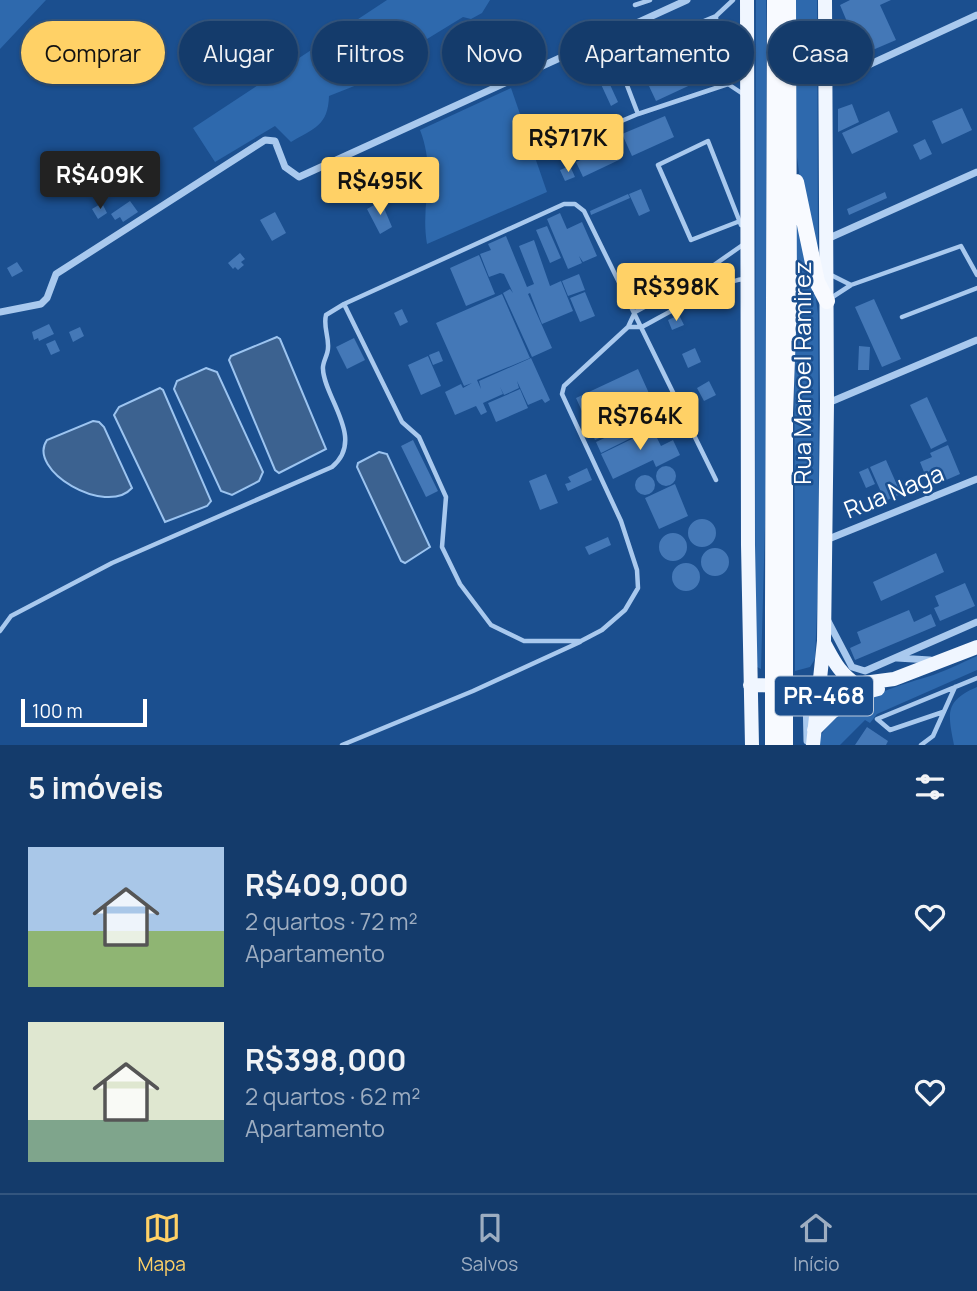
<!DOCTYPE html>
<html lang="pt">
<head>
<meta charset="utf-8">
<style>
	:root { --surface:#143b6b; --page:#214673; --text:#f1f3f6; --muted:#9dadc1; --line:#33557e; --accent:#ffd166 }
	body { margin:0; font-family:Manrope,sans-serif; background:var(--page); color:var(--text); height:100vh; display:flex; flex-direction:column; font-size:26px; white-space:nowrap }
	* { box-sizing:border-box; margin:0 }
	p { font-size:23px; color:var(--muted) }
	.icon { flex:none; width:38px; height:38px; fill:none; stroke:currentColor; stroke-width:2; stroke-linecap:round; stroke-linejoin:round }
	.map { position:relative; height:745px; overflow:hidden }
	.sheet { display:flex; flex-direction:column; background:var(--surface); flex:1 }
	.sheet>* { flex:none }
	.guide { position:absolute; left:21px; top:21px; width:936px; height:63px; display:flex; gap:14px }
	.scale { position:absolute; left:21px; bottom:18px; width:126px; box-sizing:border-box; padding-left:7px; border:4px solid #fff; border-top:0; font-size:19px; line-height:24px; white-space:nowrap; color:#fff; -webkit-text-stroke:5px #1b4f8f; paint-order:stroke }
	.price { position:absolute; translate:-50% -60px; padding:0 16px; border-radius:7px; background:var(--accent); color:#111; font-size:23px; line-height:46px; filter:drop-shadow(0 2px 4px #0008) }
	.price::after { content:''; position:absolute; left:50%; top:42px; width:21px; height:16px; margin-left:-10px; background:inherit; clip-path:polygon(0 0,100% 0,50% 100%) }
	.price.selected { background:#222; color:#fff }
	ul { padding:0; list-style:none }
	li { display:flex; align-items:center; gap:21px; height:175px; padding:0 28px }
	li span { display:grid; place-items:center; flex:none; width:196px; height:140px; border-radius:0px; color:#555 }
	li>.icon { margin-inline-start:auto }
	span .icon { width:84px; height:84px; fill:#fffc; stroke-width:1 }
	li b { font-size:30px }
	h2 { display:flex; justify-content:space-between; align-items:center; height:84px; padding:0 28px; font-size:30px }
	.chip { padding:0 24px; border-radius:32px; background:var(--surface); box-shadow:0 2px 5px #0004,0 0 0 2px var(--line); font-size:24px; line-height:63px }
	.chip.selected { background:var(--accent); color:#111 }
	.tabs { display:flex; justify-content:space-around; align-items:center; height:98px; border-top:2px solid var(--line); background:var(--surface); font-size:19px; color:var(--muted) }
	.tabs a { display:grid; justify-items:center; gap:4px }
	.tabs .selected { color:var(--accent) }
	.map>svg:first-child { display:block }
</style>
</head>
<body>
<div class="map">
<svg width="977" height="745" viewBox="0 0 977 745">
	<rect width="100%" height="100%" fill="#1b4f8f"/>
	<path fill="#2e69ad" d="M0 0H46L0 49Z
		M387 0H490L482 13 471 19 463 17 396 58 386 70 372 79 329 96C328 126 314 128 291 142L275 126 215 162 193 128Z
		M756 0H766L767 456 761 669 757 667 755 660Z
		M795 0H817L818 250 800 180 797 157Z
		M511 88 547 192 427 244C420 203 437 174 420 130Z
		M794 212 814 285 818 314 819 561 815 659 810 667 795 671Z
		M977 656V670L877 714 870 723 865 720 840 745H817C828 707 893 687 927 677 944 672 961 663 977 656Z
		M977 687V745H954C948 714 944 701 977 687Z"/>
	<path fill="#3c6290" stroke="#9cc4f0" stroke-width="2" d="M277 337 280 339 326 449 279 473 275 470 229 360 231 356Z
		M206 368 217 372 263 472 259 481 232 495 221 491 174 389 177 381Z
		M160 388 163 390 211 501 207 506 165 522 114 415 119 407Z
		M93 421 99 422 104 427 132 488C106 517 26 470 47 440Z
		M379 452 387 454 430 547 405 563 401 561 357 467 358 463Z"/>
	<path fill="#4478b7" d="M850 0H891L880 5 896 40 861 55 840 5Z
		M700 44 714 74 656 101 642 71Z
		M594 50 618 102 611 106 587 54Z
		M852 104 859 122 838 132V109Z
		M962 108 972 130 942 144 932 121Z
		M889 111 898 132 852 154 842 133Z
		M665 116 674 137 632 156 622 134Z
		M925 139 932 154 920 160 913 145Z
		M614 144 621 159 583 177 576 162Z
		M570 166 575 177 565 181 560 170Z
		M641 189 650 211 639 216 629 194Z
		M885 192 887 198 849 215 847 209Z
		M628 194 630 198 591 215 590 211Z
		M130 201 138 212 123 222 120 217 115 220 111 214Z
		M381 201 392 227 380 234 367 209Z
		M102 203 107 213 98 219 92 209Z
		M275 212 286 233 272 241 260 220Z
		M560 213 567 229 582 222 597 256 583 262 579 256 582 263 568 269 547 219Z
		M547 226 561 258 550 263 536 230Z
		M506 236 527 287 534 284 519 246 534 240 550 286 561 281 573 311 542 324 530 293 528 294 552 348 532 357 503 293 510 289 513 293 504 274 500 273 489 277 480 254 491 250 488 244Z
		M240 253 245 259 241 262 244 265 238 270 235 267 233 269 228 263Z
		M479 255 495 294 466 306 450 268Z
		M17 262 23 271 12 277 7 268Z
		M675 264 677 269 659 277 656 272Z
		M579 274 585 290 568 296 562 281Z
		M585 292 595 316 580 322 570 298Z
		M502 294 530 358 477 380 481 389 479 381 531 358 550 400 545 403 542 399 528 405 517 381 519 388 504 395 500 387 503 394 483 403 487 412 481 415 476 406 455 415 445 392 461 384 463 388 472 383 464 386 436 323Z
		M874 299 901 359 882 367 855 307Z
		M402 309 408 322 400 326 394 313Z
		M679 315 684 325 672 330 668 320Z
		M49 324 54 334 39 341 38 338 34 340 32 332Z
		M80 327 84 336 73 342 69 332Z
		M354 338 365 360 347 369 336 347Z
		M55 340 60 351 51 355 46 344Z
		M859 346 870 347 869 370H858Z
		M695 348 701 362 688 368 682 354Z
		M439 351 443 361 433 365 429 355Z
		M428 356 441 386 421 395 408 365Z
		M638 369 657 411 595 440 576 398Z
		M709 381 716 395 704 401 697 388Z
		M520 389 528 408 496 422 488 403Z
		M927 397 947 441 931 449 910 405Z
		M664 420 669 430 656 436 661 446 673 440 680 455 656 467 653 460 613 479 601 454 640 435 645 439 649 437 645 429Z
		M640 421 645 431 601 453 596 442Z
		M413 440 438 491 426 497 401 446Z
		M948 445 960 474 930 487 920 462 932 457 930 453Z
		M886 460 901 494 885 501 870 467Z
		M656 476a10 10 0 1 1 20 0a10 10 0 1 1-20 0Z
		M587 468 592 480 568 491 565 484 571 482 568 477Z
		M868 468 875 484 866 488 859 472Z
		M546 474 558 503 540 510 529 481Z
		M635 485a10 10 0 1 1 20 0a10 10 0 1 1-20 0Z
		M675 484 688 516 659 529 645 498Z
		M688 533a14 14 0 1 1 28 0a14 14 0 1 1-28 0Z
		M659 547a14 14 0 1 1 28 0a14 14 0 1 1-28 0Z
		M608 537 611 545 589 555 585 547Z
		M701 562a14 14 0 1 1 28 0a14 14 0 1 1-28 0Z
		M936 553 944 572 881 601 873 582Z
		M672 577a14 14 0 1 1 28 0a14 14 0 1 1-28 0Z
		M965 583 975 606 940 621 934 608 939 606 935 596Z
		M909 610 914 622 931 614 936 626 855 660 850 648 861 643 857 632Z
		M867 727 888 741 886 745H855Z"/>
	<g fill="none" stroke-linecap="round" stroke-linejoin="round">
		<path stroke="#a9c9ee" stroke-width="4.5" d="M733 0 716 16 717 49 728 84 743 94
			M635 5 650 0
			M716 16 627 53 621 60 620 67 638 114 728 84
			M662 39 671 58
			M567 144 638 114
			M740 221 691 240 658 165 708 141 741 225
			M710 270 718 288
			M831 275 851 285
			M831 298 851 285 961 246 977 275
			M902 317 977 288
			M628 327H642C663 316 726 278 746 279
			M716 480 584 211 575 204H564L344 304 402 422 419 437 446 497 442 547 460 584 491 625 524 641H581L602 630 625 610 638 588 637 570 621 521 562 394 564 386 628 327 635 312 684 286 744 244
			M0 631 11 616 112 563 332 467C366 439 324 398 323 369 322 363 328 355 328 348 329 336 323 327 326 315L344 304
			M943 712 890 730 877 719 977 678
			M342 745 473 691 580 642
			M921 745 933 736 955 687"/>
		<path stroke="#a9c9ee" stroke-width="7" d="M825 85 977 15
			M827 239 977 172
			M0 312 41 304 47 298 56 274 265 140 275 141 285 167 299 177 687 0
			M828 403 977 340
			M826 540 977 479
			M827 619 852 667 865 671 977 622
			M897 658 930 660
			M806 696 807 741"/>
		<path stroke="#f0f6ff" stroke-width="14" d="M747 0 748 545 752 745
			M824 643C834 661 839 673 857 685
			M750 685 833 687 894 679 977 647
			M833 696 855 695 878 689
			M814 730 832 712 855 695
			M813 745 824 641 827 403 825 0"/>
		<path stroke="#f8faff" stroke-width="16" d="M796 182 817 282 827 301
			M773 609 775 0
			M785 610V413L789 304 788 0"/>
		<path stroke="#f8faff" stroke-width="16" d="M773 745V609
			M785 745V610"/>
	</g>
	<g text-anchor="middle" stroke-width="5" stroke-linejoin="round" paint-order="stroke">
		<rect fill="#1b4f8f" stroke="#bbcadd" stroke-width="2" x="775" y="676.5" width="98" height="39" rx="5"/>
		<g font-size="23" font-weight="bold" fill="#fff">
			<text x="824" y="704">PR-468</text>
		</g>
		<g font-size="24" fill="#fff" stroke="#1b4f8f">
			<text transform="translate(803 373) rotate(-90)" y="8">Rua Manoel Ramirez</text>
			<text transform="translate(894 492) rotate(-22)" y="8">Rua Naga</text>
		</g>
	</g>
</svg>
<div class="scale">100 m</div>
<b class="price" style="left:568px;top:174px">R$717K</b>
<b class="price selected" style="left:100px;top:211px">R$409K</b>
<b class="price" style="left:380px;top:217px">R$495K</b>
<b class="price" style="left:676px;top:323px">R$398K</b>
<b class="price" style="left:640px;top:452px">R$764K</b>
<div class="guide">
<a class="chip selected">Comprar</a>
<a class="chip">Alugar</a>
<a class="chip">Filtros</a>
<a class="chip">Novo</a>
<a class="chip">Apartamento</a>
<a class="chip">Casa</a>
</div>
</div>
<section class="sheet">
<h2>5 imóveis<svg class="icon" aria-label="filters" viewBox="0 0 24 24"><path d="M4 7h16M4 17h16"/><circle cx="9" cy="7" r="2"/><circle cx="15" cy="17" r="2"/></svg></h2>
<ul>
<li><span style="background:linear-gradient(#a9c7e8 60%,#8fb573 0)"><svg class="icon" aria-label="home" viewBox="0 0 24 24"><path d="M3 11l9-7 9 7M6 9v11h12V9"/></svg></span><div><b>R$409,000</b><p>2 quartos · 72 m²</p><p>Apartamento</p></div><svg class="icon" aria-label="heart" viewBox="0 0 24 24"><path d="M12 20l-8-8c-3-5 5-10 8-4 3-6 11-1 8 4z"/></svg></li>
<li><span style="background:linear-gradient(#dfe7d0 70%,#7fa58c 0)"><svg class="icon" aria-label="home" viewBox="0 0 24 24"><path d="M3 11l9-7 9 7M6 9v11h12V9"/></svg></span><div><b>R$398,000</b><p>2 quartos · 62 m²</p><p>Apartamento</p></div><svg class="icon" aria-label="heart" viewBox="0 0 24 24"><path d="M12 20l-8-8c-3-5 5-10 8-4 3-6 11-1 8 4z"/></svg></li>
</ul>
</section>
<nav class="tabs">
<a class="selected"><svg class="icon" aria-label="map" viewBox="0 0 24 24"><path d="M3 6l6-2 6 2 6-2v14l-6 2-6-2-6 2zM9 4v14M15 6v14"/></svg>Mapa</a>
<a><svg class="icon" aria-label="saved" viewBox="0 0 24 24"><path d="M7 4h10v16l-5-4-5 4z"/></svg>Salvos</a>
<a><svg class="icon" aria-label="home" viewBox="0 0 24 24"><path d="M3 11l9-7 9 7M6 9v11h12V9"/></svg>Início</a>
</nav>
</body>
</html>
